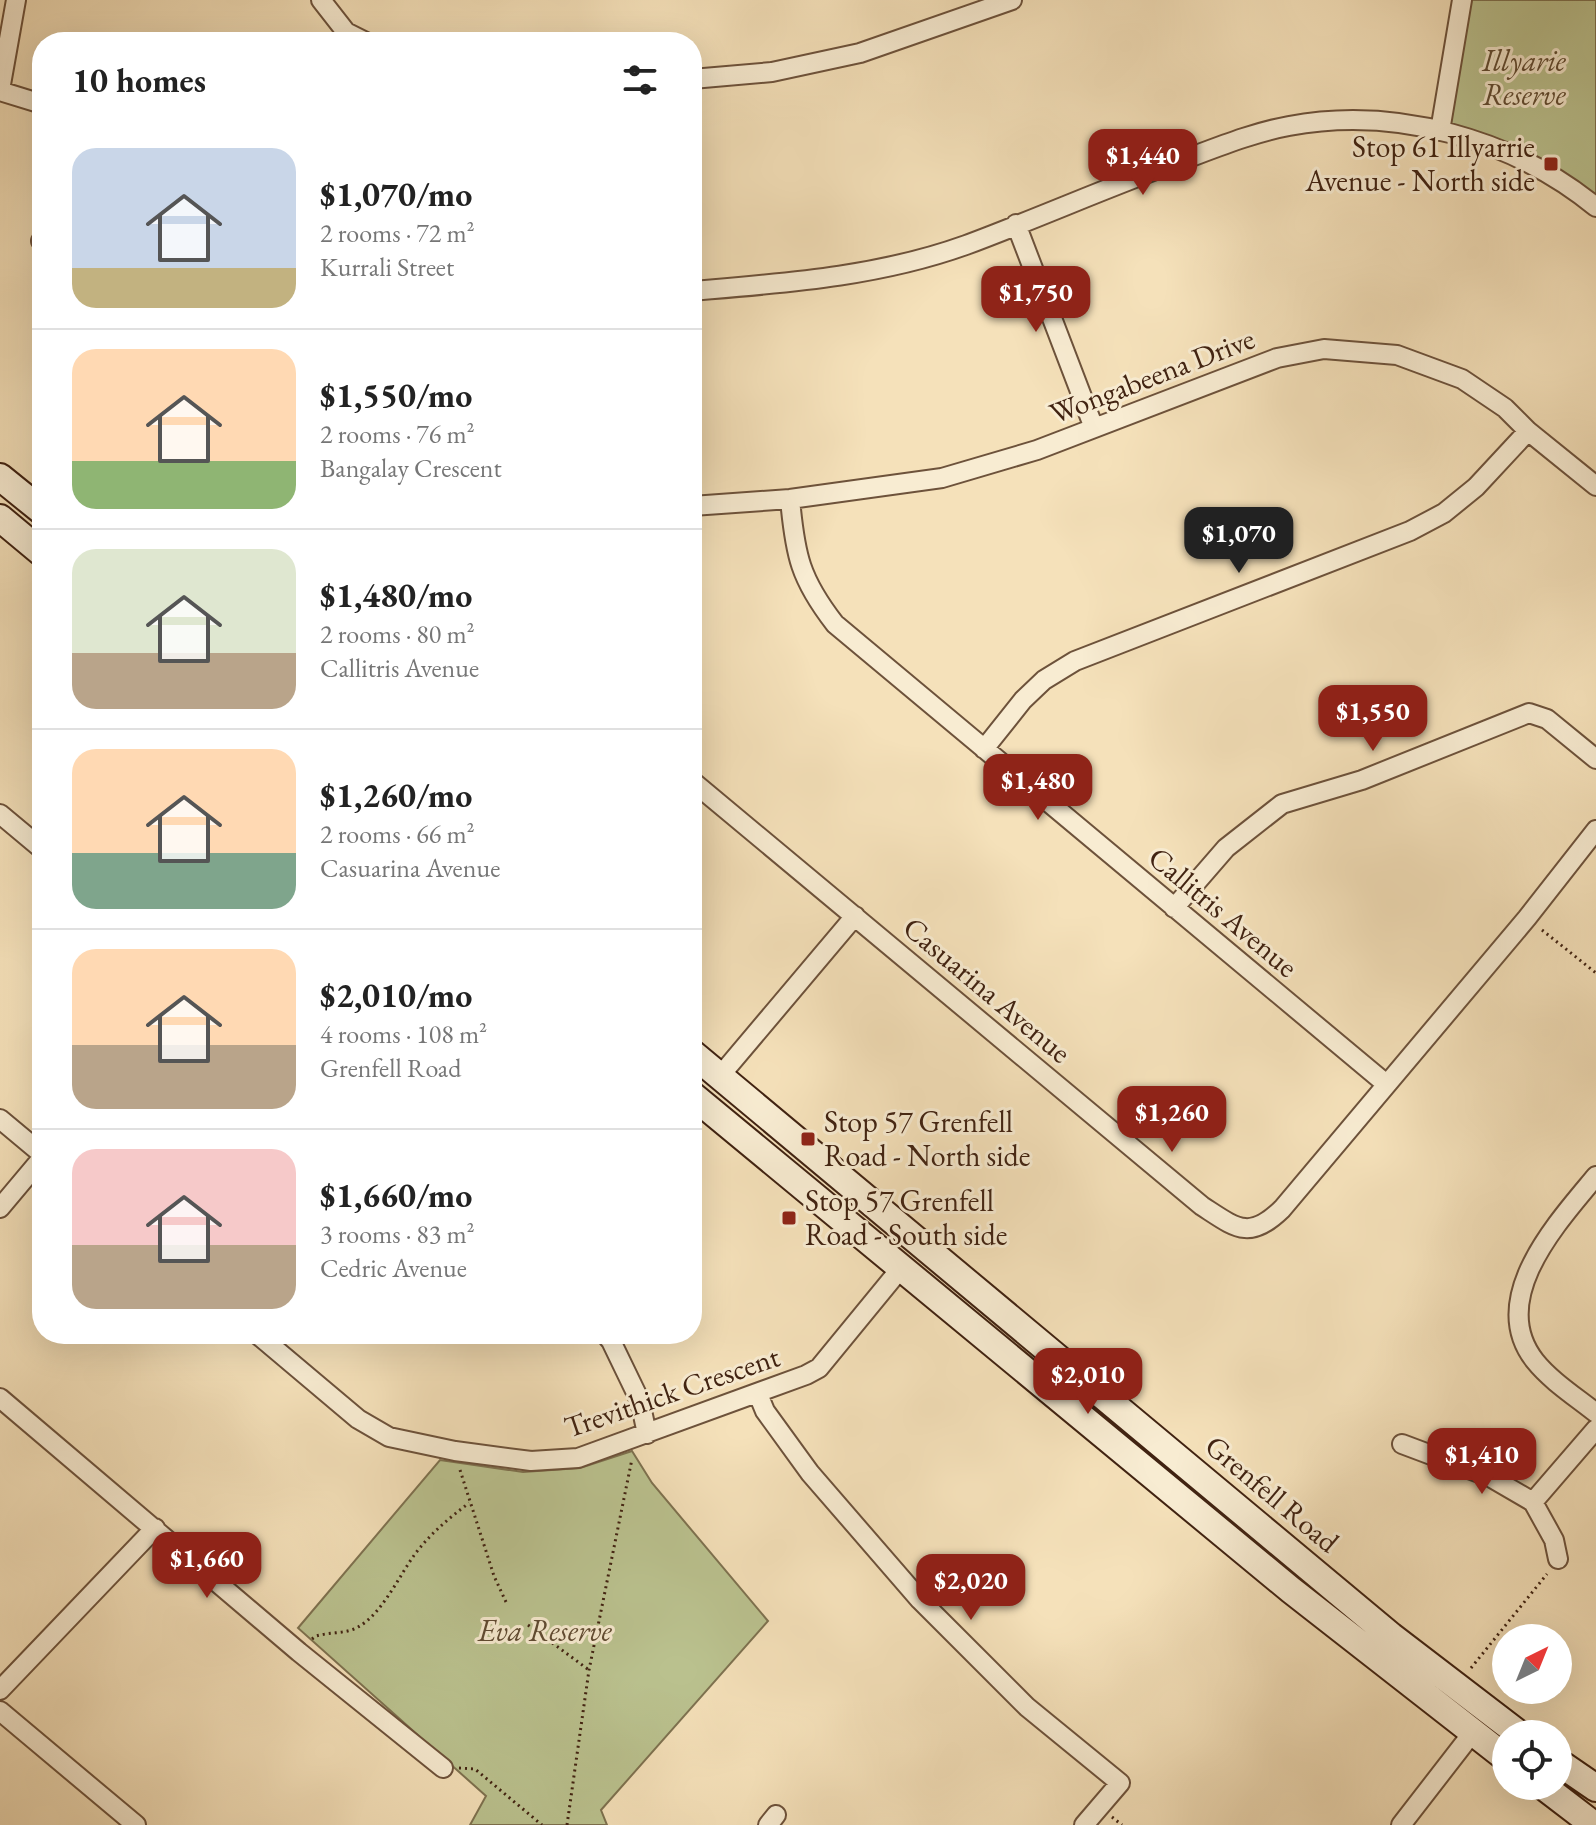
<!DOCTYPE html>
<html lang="en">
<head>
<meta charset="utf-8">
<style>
	:root { --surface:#fff; --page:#f6f6f6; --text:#222; --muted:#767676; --line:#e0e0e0; --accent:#8f2418 }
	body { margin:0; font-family:"EB Garamond",serif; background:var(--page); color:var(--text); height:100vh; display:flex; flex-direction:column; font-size:30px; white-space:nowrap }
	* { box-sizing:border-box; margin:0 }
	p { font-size:26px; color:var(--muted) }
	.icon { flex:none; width:44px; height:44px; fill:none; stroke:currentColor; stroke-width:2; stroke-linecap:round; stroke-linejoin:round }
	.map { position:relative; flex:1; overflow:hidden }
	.side { position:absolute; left:32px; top:32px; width:670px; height:1312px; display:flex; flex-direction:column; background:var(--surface); border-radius:32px; box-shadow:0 8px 32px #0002 }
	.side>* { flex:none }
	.needle { width:52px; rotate:43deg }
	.controls { position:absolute; left:1492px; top:1624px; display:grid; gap:16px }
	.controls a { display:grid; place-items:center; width:80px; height:80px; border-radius:50%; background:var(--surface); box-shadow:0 8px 32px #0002; font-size:40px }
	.price { position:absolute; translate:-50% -68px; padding:0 18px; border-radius:16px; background:var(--accent); color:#fff; font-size:26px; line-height:52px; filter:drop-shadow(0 2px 4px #0008) }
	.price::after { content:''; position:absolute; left:50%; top:48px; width:24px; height:18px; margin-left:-12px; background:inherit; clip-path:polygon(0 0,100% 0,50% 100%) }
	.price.active { background:#222; color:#fff }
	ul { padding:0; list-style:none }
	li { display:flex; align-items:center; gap:24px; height:200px; padding:0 40px }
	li+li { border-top:2px solid var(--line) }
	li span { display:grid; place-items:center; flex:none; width:224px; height:160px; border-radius:24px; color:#555 }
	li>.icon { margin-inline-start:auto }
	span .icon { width:96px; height:96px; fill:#fffc; stroke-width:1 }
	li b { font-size:34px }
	h2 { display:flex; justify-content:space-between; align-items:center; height:96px; padding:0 40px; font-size:34px }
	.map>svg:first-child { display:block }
</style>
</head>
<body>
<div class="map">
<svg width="1596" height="1825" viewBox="0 0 1596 1825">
	<rect width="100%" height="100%" fill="#f5e1ba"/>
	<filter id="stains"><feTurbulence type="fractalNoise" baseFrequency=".0025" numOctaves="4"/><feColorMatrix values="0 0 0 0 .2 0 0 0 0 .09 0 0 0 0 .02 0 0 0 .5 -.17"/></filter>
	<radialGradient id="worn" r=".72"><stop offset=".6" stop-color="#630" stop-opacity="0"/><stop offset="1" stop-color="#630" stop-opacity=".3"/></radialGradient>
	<path fill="#bbc390" stroke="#7e7250" stroke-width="2" d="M1462 0H1596V207L1582 195 1440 131Z
		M632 1451 652 1483 768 1621 601 1810 607 1825H470L486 1796 298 1628 440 1460 523 1472 580 1468Z"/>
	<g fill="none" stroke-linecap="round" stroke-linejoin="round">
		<g stroke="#6d523b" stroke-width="22">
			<path id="street" d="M321 0 346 32 366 42
				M692 79 772 72 860 53 1012 0
				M0 90 16 0
				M0 91 42 104
				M1440 131 1462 0
				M1016 224 1094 428
				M41 241 42 240
				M692 291C785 283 877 277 966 245 1041 217 1115 184 1191 157 1223 145 1256 132 1289 126 1396 106 1513 139 1596 207
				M790 499C795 555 800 579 835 624L1385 1083
				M692 506 790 499 942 478 1037 450 1277 358 1324 349 1397 355 1462 379 1505 408 1528 431 1596 486
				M984 749 1023 700 1044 680 1075 661 1410 531 1444 513 1476 487 1528 431
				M692 781 1202 1206C1236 1228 1249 1241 1282 1209L1527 918 1596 830
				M0 814 42 849
				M1174 908 1226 848 1282 804 1362 780 1529 713 1547 719 1596 759
				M720 1076 855 916
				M0 1119 42 1154
				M1596 1176C1558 1222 1486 1299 1535 1361 1551 1381 1576 1397 1596 1413
				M0 1208 42 1158
				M257 1334 358 1419 389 1437 455 1451 531 1461 578 1458 806 1375 819 1368 901 1268
				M605 1334 611 1341 640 1401 647 1434
				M758 1394 765 1411 810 1473 920 1600 1027 1707 1120 1783 1084 1825
				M0 1398 299 1652 443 1768
				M1402 1444 1490 1477 1533 1502 1554 1540 1558 1559
				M1533 1502 1596 1429
				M0 1690 155 1528
				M0 1711 136 1825
				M768 1825 776 1815
				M1401 1825 1473 1732"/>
		</g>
		<g stroke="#402211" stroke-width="30">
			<path id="secondary" d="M0 477 42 511
				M0 518 42 553
				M692 1053 1391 1636 1519 1734
				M692 1095 1291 1590 1506 1758
				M1558 1762 1596 1788
				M1543 1786 1594 1825"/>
		</g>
		<path stroke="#402211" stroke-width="3" stroke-dasharray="2 4" stroke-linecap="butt" d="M1542 930 1596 973
			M460 1470 494 1576 506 1602
			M528 1625 589 1670
			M312 1639 316 1636C329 1632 346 1634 358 1627 382 1614 399 1576 415 1554 431 1533 448 1519 469 1503
			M1471 1668 1547 1574
			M459 1768 475 1769 542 1825
			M1112 1817 1122 1825
			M567 1825 589 1670 632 1459"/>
		<use href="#street" stroke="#f8ecd2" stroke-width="18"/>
		<use href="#secondary" stroke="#f8ecd2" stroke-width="26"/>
	</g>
	<g fill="#8f2418" stroke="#f8ecd2" stroke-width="3">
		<rect x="1543" y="156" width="16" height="16" rx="4"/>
		<rect x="800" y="1131" width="16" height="16" rx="4"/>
		<rect x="781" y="1210" width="16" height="16" rx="4"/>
	</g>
	<g text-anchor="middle" stroke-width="6" stroke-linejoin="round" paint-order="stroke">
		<g font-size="30" font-style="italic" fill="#5f4a31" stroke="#f8ecd2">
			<text x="1524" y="71">Illyarie<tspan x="1524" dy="34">Reserve</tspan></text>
			<text x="545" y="1641">Eva Reserve</text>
		</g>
		<g font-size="30" fill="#402211" stroke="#f8ecd2" text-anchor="start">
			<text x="1535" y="157" text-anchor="end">Stop 61 Illyarrie<tspan x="1535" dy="34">Avenue - North side</tspan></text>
			<text x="824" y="1132">Stop 57 Grenfell<tspan x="824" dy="34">Road - North side</tspan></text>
			<text x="805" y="1211">Stop 57 Grenfell<tspan x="805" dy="34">Road - South side</tspan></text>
		</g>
		<g font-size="30" fill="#402211" stroke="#f8ecd2">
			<text transform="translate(1152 376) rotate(-21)" y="10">Wongabeena Drive</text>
			<text transform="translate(1223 912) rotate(40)" y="10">Callitris Avenue</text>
			<text transform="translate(987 990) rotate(40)" y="10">Casuarina Avenue</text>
			<text transform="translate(672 1392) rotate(-19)" y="10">Trevithick Crescent</text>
			<text transform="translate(1272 1494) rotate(40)" y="10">Grenfell Road</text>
		</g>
	</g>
	<rect width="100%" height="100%" filter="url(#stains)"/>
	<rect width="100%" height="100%" fill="url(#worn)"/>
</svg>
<div class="controls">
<a><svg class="needle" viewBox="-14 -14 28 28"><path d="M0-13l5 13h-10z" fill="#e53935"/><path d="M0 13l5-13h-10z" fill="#767676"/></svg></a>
<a><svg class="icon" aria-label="locate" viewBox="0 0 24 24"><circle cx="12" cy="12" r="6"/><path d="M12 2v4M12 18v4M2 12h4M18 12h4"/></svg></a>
</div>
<b class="price" style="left:1143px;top:197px">$1,440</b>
<b class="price" style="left:1036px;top:334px">$1,750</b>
<b class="price active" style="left:1239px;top:575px">$1,070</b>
<b class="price" style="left:1373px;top:753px">$1,550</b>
<b class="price" style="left:1038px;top:822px">$1,480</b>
<b class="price" style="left:1172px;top:1154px">$1,260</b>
<b class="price" style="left:1088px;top:1416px">$2,010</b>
<b class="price" style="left:1482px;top:1496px">$1,410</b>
<b class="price" style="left:207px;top:1600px">$1,660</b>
<b class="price" style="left:971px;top:1622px">$2,020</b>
<section class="side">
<h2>10 homes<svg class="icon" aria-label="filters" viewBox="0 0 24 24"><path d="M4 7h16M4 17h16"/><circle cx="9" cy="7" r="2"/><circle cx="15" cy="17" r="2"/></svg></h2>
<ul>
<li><span style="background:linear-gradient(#c9d6e8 75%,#c2b280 0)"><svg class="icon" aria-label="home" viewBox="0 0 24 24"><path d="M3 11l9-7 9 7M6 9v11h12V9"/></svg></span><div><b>$1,070/mo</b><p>2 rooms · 72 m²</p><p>Kurrali Street</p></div></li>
<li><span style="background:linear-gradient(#ffd9b3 70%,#8fb573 0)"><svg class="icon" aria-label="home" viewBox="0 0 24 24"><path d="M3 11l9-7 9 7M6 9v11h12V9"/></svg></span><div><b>$1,550/mo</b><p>2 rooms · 76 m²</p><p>Bangalay Crescent</p></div></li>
<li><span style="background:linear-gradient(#dfe7d0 65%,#b9a48a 0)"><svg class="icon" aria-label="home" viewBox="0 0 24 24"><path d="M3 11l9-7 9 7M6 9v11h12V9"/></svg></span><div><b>$1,480/mo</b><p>2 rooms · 80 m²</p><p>Callitris Avenue</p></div></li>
<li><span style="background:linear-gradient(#ffd9b3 65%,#7fa58c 0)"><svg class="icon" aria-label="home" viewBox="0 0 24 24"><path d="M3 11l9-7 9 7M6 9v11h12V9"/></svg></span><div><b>$1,260/mo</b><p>2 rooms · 66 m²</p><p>Casuarina Avenue</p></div></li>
<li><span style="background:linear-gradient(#ffd9b3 60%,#b9a48a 0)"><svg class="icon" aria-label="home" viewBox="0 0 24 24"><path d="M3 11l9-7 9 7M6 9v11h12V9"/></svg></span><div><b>$2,010/mo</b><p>4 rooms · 108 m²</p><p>Grenfell Road</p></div></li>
<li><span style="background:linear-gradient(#f6c9c9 60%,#b9a48a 0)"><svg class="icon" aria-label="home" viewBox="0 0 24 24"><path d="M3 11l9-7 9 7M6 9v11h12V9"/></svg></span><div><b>$1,660/mo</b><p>3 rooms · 83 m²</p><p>Cedric Avenue</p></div></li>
</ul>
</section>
</div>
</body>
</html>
